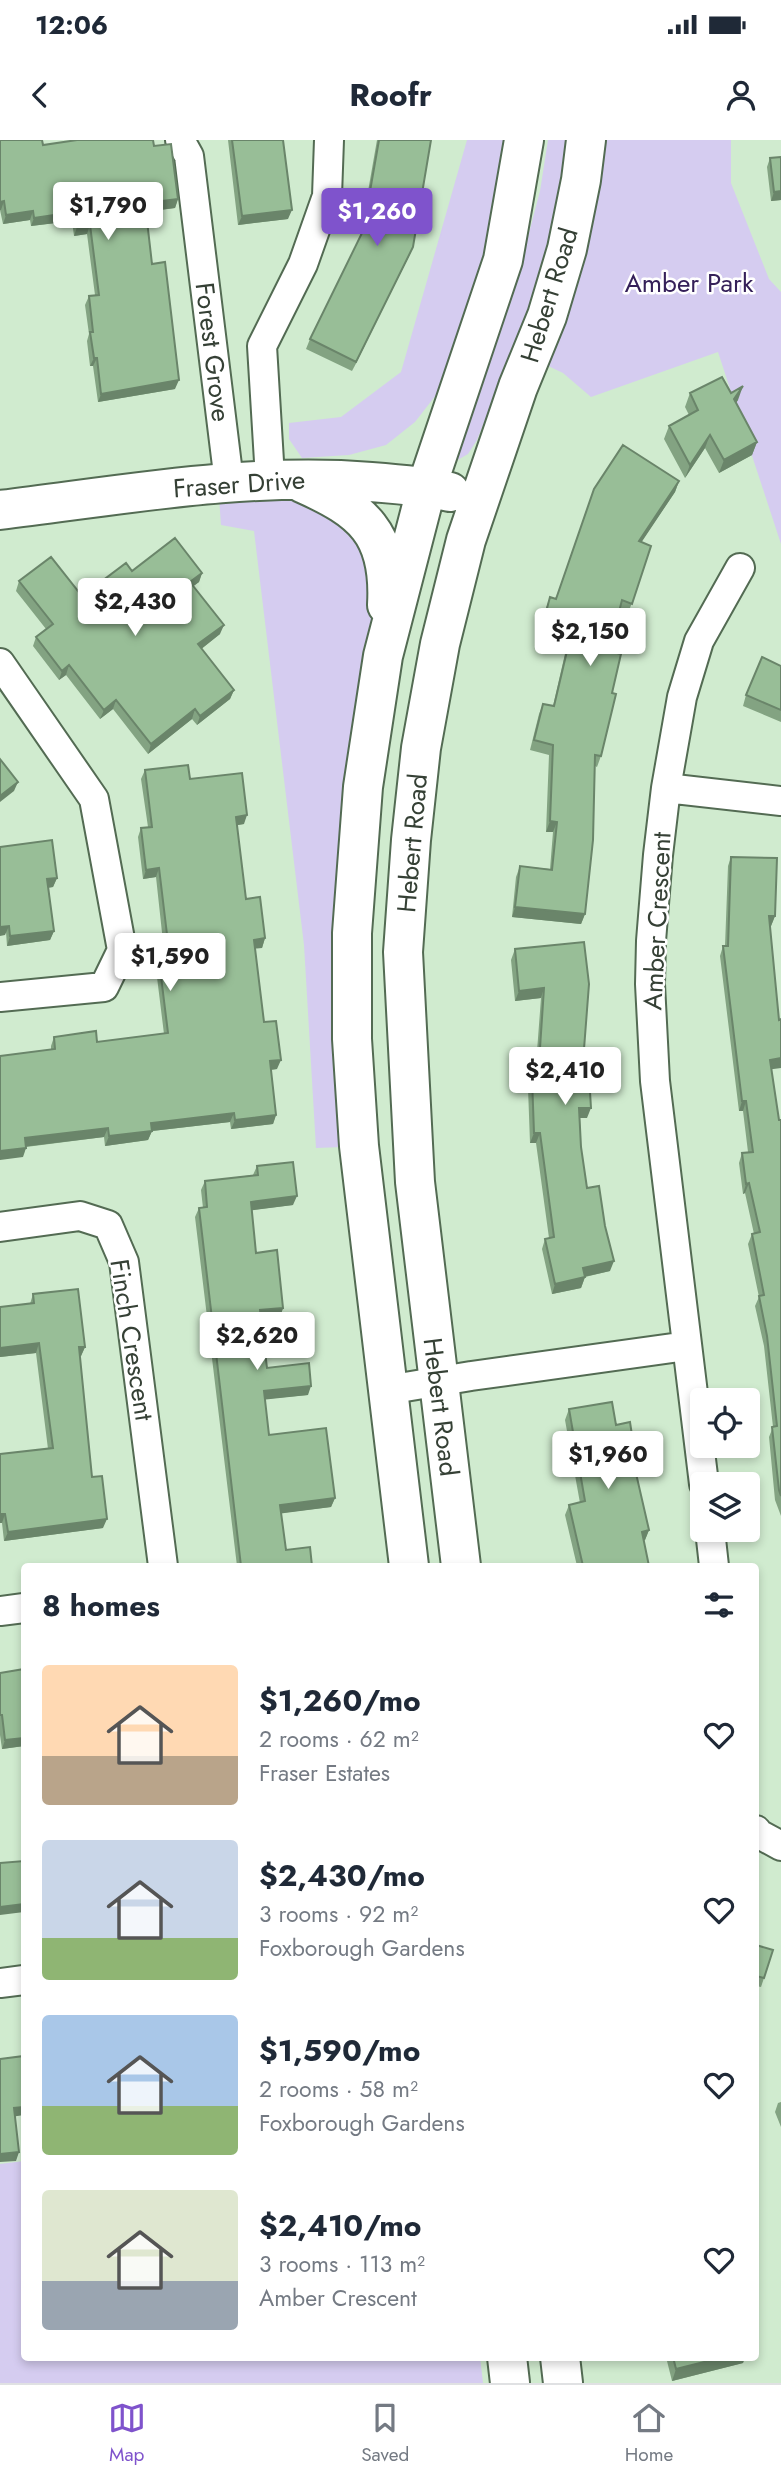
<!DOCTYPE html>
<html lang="en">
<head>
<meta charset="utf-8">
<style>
	:root { --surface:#fff; --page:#f2f2f3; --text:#1f2937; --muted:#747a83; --line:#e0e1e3; --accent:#7f53cc }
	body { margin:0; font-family:Jost,sans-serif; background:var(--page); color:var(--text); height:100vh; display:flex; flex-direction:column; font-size:26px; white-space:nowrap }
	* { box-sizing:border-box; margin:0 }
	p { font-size:23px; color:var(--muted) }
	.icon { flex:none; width:38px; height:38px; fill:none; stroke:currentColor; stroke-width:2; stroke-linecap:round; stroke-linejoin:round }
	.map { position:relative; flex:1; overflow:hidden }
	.details { position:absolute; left:21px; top:1423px; width:738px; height:798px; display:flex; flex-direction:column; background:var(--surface); border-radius:7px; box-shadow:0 4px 10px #0003 }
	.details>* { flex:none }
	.controls { position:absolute; left:690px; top:1248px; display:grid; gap:14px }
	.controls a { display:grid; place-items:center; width:70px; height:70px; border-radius:7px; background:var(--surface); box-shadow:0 4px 10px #0003; font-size:35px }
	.price { position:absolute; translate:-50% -60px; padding:0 16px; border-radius:7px; background:#fff; color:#222; font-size:23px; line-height:46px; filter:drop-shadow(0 2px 4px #0008) }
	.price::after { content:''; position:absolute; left:50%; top:42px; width:21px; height:16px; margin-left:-10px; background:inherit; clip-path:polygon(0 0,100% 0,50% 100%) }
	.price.on { background:var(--accent); color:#fff }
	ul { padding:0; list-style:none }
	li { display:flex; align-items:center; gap:21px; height:175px; padding:0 21px }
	li span { display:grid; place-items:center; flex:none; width:196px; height:140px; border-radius:7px; color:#555 }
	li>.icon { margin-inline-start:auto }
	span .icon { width:84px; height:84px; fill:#fffc; stroke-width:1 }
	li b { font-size:30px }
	h2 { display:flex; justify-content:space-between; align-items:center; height:84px; padding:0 21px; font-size:30px }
	.status { display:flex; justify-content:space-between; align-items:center; height:49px; padding:0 35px; background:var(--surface); direction:ltr }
	.status svg { height:19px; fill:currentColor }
	header { display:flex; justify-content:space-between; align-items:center; height:91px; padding:0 21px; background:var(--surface); font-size:32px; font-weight:700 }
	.menu { display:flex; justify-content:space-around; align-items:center; height:98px; border-top:2px solid var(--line); background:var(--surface); font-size:19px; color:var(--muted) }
	.menu a { display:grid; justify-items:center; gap:4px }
	.menu .on { color:var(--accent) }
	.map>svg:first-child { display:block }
</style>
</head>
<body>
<div class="status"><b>12:06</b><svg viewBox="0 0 49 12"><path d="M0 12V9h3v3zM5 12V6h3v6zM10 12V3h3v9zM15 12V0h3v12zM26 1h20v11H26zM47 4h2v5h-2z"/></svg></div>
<header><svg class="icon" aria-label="back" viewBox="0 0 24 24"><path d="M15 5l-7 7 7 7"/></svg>Roofr<svg class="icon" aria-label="person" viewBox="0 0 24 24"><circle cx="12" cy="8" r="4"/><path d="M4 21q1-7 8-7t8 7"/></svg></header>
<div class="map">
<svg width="781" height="2243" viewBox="0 0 781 2243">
	<rect width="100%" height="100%" fill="#d0ebcf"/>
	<path fill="#d5ccf0" d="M467 0H513L495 86 460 199 436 255 415 282 386 305 349 315 302 318 289 299V283L341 277 401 232Z
		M548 0H567L554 81 539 145 477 300 468 314 456 321 452 319 454 313 512 158 540 51Z
		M605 0H731V43L769 139 781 152V404L718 212 591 257 563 233 546 225 574 153 587 105Z
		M219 357 297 358 328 374 356 403 370 432 377 469 343 1007 316 1008 304 805 254 391 221 385Z
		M24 2021V2217H480L483 2243H0V2024Z"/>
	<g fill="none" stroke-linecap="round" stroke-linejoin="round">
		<g stroke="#536b53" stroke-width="32">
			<path id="street" d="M180 0 189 16 229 342
				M270 338 262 206 303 124 327 56 329 0
				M0 523 94 659 122 810 104 847 0 857
				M666 648 781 661
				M0 1087 80 1076 108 1085 124 1122 163 1426
				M387 1250 471 1236 687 1206
				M704 1344 655 941 650 844 651 801 658 715 666 648 682 557 699 501 740 428
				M710 1390 714 1426
				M0 1471 24 1468
				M756 1690 759 1694 781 1706
				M0 1843 24 1840"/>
		</g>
		<g stroke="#536b53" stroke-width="42">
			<path id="secondary" d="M302 343C363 370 391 393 387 465
				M0 370C123 355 247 332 371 342 398 344 424 346 450 352
				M409 1426 359 1006 352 899V793L363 647 383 516 427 346 503 120 524 0
				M461 1426 415 1042 403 812 411 700 421 608 440 504 466 400 518 247 547 176 567 109 581 40 586 0
				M507 2217 510 2243
				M560 2217 563 2243"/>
		</g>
		<use href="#street" stroke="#fff" stroke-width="28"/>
		<use href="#secondary" stroke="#fff" stroke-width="38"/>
	</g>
	<path fill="#83a382" d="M0 0 43 5 154 6 178 59 175 68 146 72 152 124 175 249 98 262 93 226H90L87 201 89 194 85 165 89 156 95 155 87 94 74 96 72 81 31 86 30 80 3 84 0 70Z
		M228 0H283L288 79 238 85Z
		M377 0H431L413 107 409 116 352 231 306 209 310 199 360 97Z
		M781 17V60L771 61 767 27 770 18Z
		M690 253H731L738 260 736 263 757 302 752 315 719 333 705 308 685 338 664 299 669 286 689 275 685 267Z
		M679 341 675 352 641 402 651 406 628 474 619 471 609 511 612 553 601 616 597 627 595 626 585 774 581 784 512 777 516 737 520 726 550 729 553 692H546L549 615 530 610 539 574 543 564 553 566 567 505 539 498 546 468 550 457 556 459Z
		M132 431 202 433 199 442 193 446 220 494 201 509 234 550 230 559 197 585 192 579 148 614 113 569 100 579 66 535 59 540 33 506 36 497 46 489 16 451 19 441 82 456Z
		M781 526V582L743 566 746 555Z
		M145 630 190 639 244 684 237 685 246 759 265 798 262 808H255L264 882 277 929 271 930 276 975 273 984 231 989 230 982 152 991 148 1000 105 1006 104 997 26 1007 23 1017 51 910V906L54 897 97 902 164 894 155 821 158 812 164 811 156 737 143 739 138 697 141 688 148 687 141 639Z
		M0 707 57 738 53 747 48 748 54 791 50 800 7 806Z
		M731 717 775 776 771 786H770L771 929 779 980H781V1376L775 1360 769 1297 773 1287 764 1206 755 1166 759 1157 748 1104 752 1094H754L745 1053 743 1054 739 1023 742 1013 748 1012 743 971H739L720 816 723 806H725L728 726Z
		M584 802 582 935 587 978H580L581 1007 587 1048 610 1131 585 1137 581 1148 552 1154 542 1109 545 1099 549 1098 536 1003H530L528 948 532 938H535L541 858 515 861 511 820 515 809Z
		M257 1026 293 1065 252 1070 256 1113 283 1168 280 1177 261 1179 267 1228 308 1255 265 1259 269 1295 335 1358 331 1367 281 1373 286 1410 312 1426H237L195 1077 199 1068H203L201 1050 205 1041 253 1035Z
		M33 1154 85 1207 81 1216H79L92 1337 103 1388 4 1401 2 1383 0 1314 48 1309 36 1213 0 1217V1167L30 1164Z
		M569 1269 616 1285 633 1321 649 1390 645 1400 644 1401 649 1426H577L565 1375 569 1365 580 1363 565 1280Z
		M0 1533 24 1606 2 1609 0 1595Z
		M756 1805 764 1838 761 1847 756 1846Z
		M781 1962V1987L775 1972 778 1963Z
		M666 2217H745L743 2223 672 2241Z"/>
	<path fill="#6a856a" d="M781 51V60L771 61 774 52Z
		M178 59 175 68 142 72 145 63Z
		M4 61 1 70H0V62Z
		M292 70 288 79 238 85 242 76Z
		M33 71 30 80 3 84 6 75Z
		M75 72 72 81 31 86 34 78Z
		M90 85 87 94 74 96 77 87Z
		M413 107 409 116 352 231 356 222Z
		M94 218H97L93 226H90Z
		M179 240 175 249 98 262 101 254Z
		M743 246 738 260 729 272 734 259Z
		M710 295 705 308 685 338 690 325Z
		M757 302 752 315 719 333 724 320Z
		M679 341 675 352 635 412 639 401Z
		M202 433 199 442 187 451 190 442Z
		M224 485 220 494 195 514 198 504Z
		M69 525 66 535 59 540 62 531Z
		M234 550 230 559 197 585 200 576Z
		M116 560 113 569 100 579 104 570Z
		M195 569 192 579 148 614 151 604Z
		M18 642 14 651 0 662V656Z
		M247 675 244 684 232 686 236 677Z
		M550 681 557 682 553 692H546Z
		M159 728 156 737 143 739 146 730Z
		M57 738 53 747 44 748 47 739Z
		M515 767 585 774 581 784 512 777Z
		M769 776H775L771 786H765Z
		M9 786 5 795 0 796V787Z
		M54 791 50 800 7 806 10 796Z
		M265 798 262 808 251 809 254 800Z
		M544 848 541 858 515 861 519 851Z
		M781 918V928L766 930 770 920Z
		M281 920 277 929 267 930 270 921Z
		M742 961H746L743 971H739Z
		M579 968H591L587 978H576Z
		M234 973 230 982 152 991 148 1000 105 1006 109 996 151 983Z
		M276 975 273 984 231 989 235 980Z
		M108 988 104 997 22 1007 25 998Z
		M534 993H540L536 1003H530Z
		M26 1008 23 1017 0 1020V1011Z
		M749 1043 745 1053 743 1054 746 1044Z
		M297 1056 293 1065 247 1071 251 1062Z
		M614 1121 610 1131 579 1138 583 1128Z
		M585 1137 581 1148 552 1154 555 1144Z
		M283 1168 280 1177 257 1179 260 1170Z
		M39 1203 36 1213 0 1217V1208Z
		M79 1207H85L81 1216 75 1217Z
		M311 1246 308 1255 261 1260 264 1251Z
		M335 1358 331 1367 277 1374 280 1365Z
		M0 1374H5L2 1383H0Z
		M107 1379 103 1388 4 1401 8 1392Z
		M649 1390 645 1400 638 1402 642 1392Z
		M24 1598V1606L2 1609 5 1600Z
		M24 1764V1772L0 1775V1767Z
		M24 1967V1975L11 1977 14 1968Z
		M19 2012 16 2021 0 2022V2014Z
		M724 2217H745L743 2223 672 2241 676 2229Z"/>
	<path fill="#98be97" stroke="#6a856a" stroke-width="2" d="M0 0H42L43 5 77 0H153L154 6 171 4 178 59 145 63 152 124 165 122 179 240 101 254 97 218H94L90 192H93L89 156 99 155 90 85 77 87 75 72 34 78 33 71 6 75 4 61 0 62Z
		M232 0H283L292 70 242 76Z
		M379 0H431L413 107 356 222 310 199 363 91Z
		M781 17V51L774 52 770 18Z
		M722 237 731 253 743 246 734 259 757 302 724 320 710 295 690 325 669 286 698 270 690 253Z
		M623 305 679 341 639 401 651 406 632 464 622 460 609 511 621 514 612 553 616 554 601 616 595 615 593 700 585 774 515 767 520 726 552 730 557 682 550 681 553 605 534 600 543 564 554 566 571 494 542 487 550 457 556 459 594 349Z
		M175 398 202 433 190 442 224 485 198 504 234 550 200 576 195 569 151 604 116 560 104 570 69 525 62 531 36 497 53 484 19 441 51 417 82 456 126 423 132 431Z
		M762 517 781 526V570L746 555Z
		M0 619 18 642 0 656Z
		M188 625 190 639 242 633 247 675 236 677 246 759 260 757 265 798 254 800 264 882 276 881 281 920 270 921 276 975 235 980 234 973 151 983 152 991 109 996 108 988 25 998 26 1008 0 1011V916L55 909 54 897 96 891 97 902 168 893 158 812 169 811 159 728 146 730 141 688 152 687 145 630Z
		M52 700 57 738 47 739 54 791 10 796 9 786 0 787V707Z
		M731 717 777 718 775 776H769L779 880 781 879V918L770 920 779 980H781V1356L779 1350 772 1287 777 1286 767 1196 759 1156 764 1155 752 1094 760 1092 749 1043 746 1044 742 1013 753 1012 746 961H742L723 806H728Z
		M584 802 589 844 582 935H589L591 968H579L581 1007 587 1048 599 1046 605 1086 614 1121 583 1128 585 1137 555 1144 545 1099 554 1097 540 993H534L532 938H538L544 848 519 851 515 809Z
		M293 1022 297 1056 251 1062 256 1113 277 1110 283 1168 260 1170 267 1228 309 1223 311 1246 264 1251 269 1295 326 1288 335 1358 280 1365 286 1410 310 1407 312 1426H241L199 1068 207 1067 205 1041 258 1035 257 1026Z
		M78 1149 85 1207H79L92 1337 102 1336 107 1379 8 1392 5 1374H0V1314L53 1308 39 1203 0 1208V1167L34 1163 33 1154Z
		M612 1262 616 1285 630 1282 635 1315 632 1316 649 1390 642 1392 649 1426H583L569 1365 585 1361 569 1269Z
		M24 1529V1598L5 1600 2 1575H0V1533Z
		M24 1721V1764L0 1767V1723Z
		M756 1805 773 1810 764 1838 756 1836Z
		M24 1916V1967L14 1968 19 2012 0 2014V1919Z
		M673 2217H724L676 2229Z"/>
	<g text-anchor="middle" stroke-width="5" stroke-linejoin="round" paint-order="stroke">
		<g font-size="26" fill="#352059" stroke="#fff">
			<text x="689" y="152">Amber Park</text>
		</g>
		<g font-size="26" fill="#354035" stroke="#fff">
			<text transform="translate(549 155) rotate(-73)" y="9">Hebert Road</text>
			<text transform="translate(213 212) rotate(83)" y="9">Forest Grove</text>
			<text transform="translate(239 344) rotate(-4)" y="9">Fraser Drive</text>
			<text transform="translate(412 703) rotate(-85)" y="9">Hebert Road</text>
			<text transform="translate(657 781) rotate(-87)" y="9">Amber Crescent</text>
			<text transform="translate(132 1200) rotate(81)" y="9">Finch Crescent</text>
			<text transform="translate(441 1267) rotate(83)" y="9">Hebert Road</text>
		</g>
	</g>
</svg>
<div class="controls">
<a><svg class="icon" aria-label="locate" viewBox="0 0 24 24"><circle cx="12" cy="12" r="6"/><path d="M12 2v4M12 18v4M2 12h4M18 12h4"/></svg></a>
<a><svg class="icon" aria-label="layers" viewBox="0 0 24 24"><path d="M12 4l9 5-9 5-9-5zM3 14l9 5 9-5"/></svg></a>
</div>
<b class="price" style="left:108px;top:102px">$1,790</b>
<b class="price on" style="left:377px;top:108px">$1,260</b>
<b class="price" style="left:135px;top:498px">$2,430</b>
<b class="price" style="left:590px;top:528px">$2,150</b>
<b class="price" style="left:170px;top:853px">$1,590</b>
<b class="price" style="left:565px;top:967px">$2,410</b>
<b class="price" style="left:257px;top:1232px">$2,620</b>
<b class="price" style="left:608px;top:1351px">$1,960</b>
<section class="details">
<h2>8 homes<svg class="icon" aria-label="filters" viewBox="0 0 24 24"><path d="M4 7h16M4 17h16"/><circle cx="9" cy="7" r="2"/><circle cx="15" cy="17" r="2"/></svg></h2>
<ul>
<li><span style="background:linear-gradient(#ffd9b3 65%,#b9a48a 0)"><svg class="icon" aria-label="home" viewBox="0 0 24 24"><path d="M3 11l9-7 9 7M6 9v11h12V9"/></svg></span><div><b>$1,260/mo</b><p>2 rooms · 62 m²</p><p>Fraser Estates</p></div><svg class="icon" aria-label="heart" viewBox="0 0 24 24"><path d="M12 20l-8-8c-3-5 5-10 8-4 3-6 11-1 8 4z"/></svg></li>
<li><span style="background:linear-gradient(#c9d6e8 70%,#8fb573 0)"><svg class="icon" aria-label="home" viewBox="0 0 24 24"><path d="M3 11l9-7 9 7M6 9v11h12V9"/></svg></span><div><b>$2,430/mo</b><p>3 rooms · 92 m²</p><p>Foxborough Gardens</p></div><svg class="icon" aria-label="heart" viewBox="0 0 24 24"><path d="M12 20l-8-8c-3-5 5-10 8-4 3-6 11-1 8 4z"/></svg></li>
<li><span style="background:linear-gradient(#a9c7e8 65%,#8fb573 0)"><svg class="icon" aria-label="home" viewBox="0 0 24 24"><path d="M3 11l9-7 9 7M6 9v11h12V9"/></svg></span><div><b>$1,590/mo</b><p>2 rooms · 58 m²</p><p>Foxborough Gardens</p></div><svg class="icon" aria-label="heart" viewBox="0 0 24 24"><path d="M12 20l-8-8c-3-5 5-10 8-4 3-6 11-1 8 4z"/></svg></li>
<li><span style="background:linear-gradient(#dfe7d0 65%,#9aa5b1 0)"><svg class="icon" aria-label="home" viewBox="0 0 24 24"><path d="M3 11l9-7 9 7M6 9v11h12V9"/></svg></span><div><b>$2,410/mo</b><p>3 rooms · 113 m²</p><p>Amber Crescent</p></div><svg class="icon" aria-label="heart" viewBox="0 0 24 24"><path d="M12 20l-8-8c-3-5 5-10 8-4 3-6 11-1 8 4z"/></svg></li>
</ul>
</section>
</div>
<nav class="menu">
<a class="on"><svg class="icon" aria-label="map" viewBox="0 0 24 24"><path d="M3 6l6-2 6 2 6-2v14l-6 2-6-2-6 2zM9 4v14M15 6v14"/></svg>Map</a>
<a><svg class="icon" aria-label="saved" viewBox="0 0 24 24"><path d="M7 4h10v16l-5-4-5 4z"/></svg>Saved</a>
<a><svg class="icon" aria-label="home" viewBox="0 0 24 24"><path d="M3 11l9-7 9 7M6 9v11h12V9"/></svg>Home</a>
</nav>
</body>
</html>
